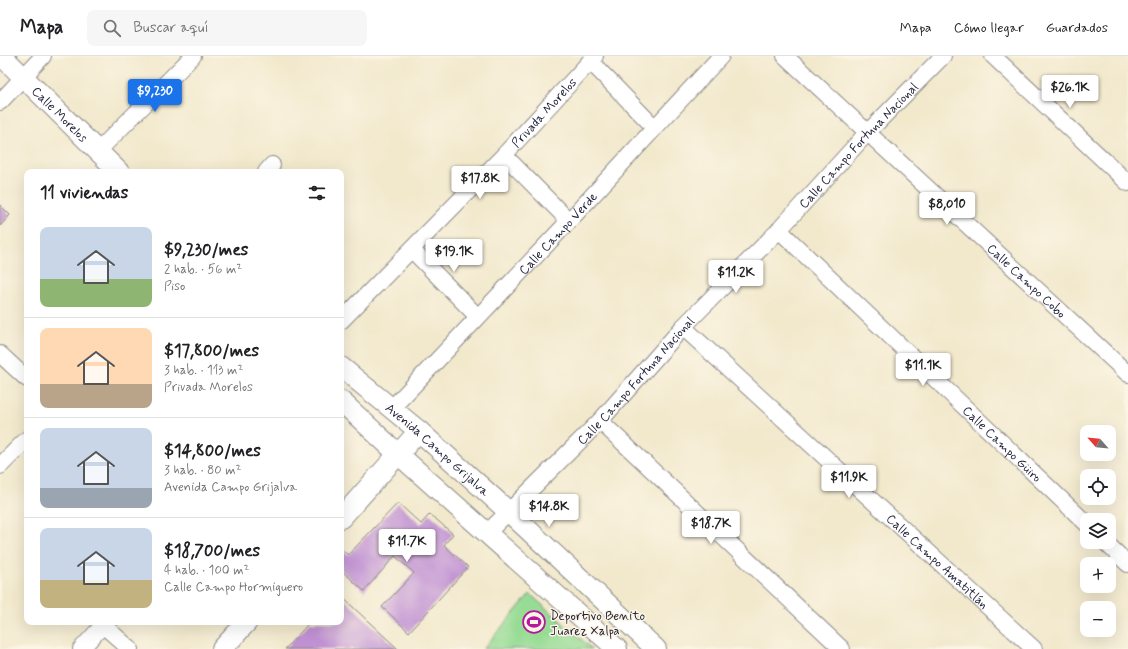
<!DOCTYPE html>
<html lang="es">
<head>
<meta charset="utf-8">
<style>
	:root { --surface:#fff; --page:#f6f6f6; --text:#202124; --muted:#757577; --line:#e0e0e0; --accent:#1a73e8 }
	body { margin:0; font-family:Mynerve,sans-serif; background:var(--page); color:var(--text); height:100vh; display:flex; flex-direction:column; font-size:15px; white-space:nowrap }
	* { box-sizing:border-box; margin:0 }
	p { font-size:13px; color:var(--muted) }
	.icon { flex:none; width:22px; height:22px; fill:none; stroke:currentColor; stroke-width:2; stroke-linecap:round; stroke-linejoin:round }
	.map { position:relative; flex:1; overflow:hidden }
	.panel { position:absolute; left:24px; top:113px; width:320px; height:456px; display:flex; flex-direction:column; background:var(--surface); border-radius:8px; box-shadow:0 4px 16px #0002 }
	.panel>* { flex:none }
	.needle { width:26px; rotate:297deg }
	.tools { position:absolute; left:1080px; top:369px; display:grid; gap:8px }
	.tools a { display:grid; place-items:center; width:36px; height:36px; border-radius:8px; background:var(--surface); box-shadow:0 4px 16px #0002; font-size:20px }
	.price { position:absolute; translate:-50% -34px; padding:0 9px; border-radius:4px; background:#fff; color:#222; font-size:13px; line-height:26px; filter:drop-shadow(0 1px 2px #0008) }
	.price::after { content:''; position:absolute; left:50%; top:24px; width:12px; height:9px; margin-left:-6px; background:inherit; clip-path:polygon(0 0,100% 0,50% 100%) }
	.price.active { background:var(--accent); color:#fff }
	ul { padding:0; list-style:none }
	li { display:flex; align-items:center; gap:12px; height:100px; padding:0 16px }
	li+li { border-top:1px solid var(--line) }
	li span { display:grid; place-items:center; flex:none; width:112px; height:80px; border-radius:8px; color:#555 }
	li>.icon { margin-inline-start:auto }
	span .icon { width:48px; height:48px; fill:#fffc; stroke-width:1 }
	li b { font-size:17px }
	h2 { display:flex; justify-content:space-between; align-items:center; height:48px; padding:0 16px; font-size:17px }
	header { display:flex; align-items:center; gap:24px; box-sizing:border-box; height:56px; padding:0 20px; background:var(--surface); border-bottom:1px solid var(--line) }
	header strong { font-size:19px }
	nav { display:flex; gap:22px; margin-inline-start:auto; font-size:14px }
	.search { width:280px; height:36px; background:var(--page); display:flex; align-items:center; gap:10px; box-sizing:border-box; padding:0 14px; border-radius:8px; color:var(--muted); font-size:15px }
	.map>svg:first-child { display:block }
</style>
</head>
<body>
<header>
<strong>Mapa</strong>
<div class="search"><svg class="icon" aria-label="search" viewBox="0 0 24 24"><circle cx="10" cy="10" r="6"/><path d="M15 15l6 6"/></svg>Buscar aquí</div>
<nav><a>Mapa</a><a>Cómo llegar</a><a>Guardados</a></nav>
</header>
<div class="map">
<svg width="1128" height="593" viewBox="0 0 1128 593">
	<rect width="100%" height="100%" fill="#fcf5e5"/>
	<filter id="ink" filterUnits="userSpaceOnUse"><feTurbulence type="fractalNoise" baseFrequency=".025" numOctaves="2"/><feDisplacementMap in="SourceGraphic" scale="8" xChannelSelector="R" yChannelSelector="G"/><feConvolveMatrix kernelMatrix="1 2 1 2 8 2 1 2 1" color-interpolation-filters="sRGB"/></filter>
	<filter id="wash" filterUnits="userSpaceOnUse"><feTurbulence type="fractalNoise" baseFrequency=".012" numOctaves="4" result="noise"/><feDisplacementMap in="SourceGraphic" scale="16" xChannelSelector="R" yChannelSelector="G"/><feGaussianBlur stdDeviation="0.9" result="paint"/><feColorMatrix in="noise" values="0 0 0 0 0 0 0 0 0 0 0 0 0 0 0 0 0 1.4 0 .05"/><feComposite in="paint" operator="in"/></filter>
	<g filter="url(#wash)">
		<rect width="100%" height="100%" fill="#f2e9cd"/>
		<path fill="#97dc95" stroke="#5c7f68" d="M530 538 592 593H483Z"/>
		<g id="blocks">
			<path fill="#c091d3" d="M0 149 10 159 0 170Z
				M398 447 421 468 430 458 453 478 444 489 468 511 409 576 382 551 414 517 395 500 364 535 341 514V493L348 499Z
				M341 540 398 593H285L310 566H341Z"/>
		</g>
	</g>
	<g filter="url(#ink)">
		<use href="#blocks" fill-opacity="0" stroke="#8a8684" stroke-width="1"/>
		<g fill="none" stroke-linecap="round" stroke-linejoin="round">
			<g stroke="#8a8684" stroke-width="18">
				<g id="minor">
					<path id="s1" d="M785 0 1128 318"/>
					<path d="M993 0 1128 127"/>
					<path d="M590 5 654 71"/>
					<path d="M0 46 43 0"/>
					<path d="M98 95 193 0"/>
					<path d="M504 99 569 165"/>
					<path d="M266 116 272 109"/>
					<path id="s2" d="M779 174 1087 468"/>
					<path d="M412 194 477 260"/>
					<path id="s3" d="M341 265 504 99 595 0"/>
					<path id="s4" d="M683 271 1034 593"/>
					<path d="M0 298 27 323"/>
					<path id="s5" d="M392 352 569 165 721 0"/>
					<path d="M600 365 842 593"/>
					<path d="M0 410 27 383"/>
					<path id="s6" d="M487 477 600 365 683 271 779 174 867 77 943 0"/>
					<path d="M1105 486 1128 508"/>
					<path d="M103 569 130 593"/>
					<path d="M81 593 106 566"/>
				</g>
			</g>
			<g stroke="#8a8684" stroke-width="22">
				<g id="tertiary">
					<path id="s7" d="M2 0 119 116"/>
					<path id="s8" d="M341 311 419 375 509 456 656 593"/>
					<path d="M341 345 398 398 617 593"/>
					<path d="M341 462 419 375"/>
					<path d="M222 593 247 566"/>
				</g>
			</g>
			<use href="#minor" stroke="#fff" stroke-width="16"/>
			<use href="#tertiary" stroke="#fff" stroke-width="20"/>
		</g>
	</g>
	<defs>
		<g id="stadium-ring" transform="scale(1.15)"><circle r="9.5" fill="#fcf5e5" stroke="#b5179e" stroke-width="1.5"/><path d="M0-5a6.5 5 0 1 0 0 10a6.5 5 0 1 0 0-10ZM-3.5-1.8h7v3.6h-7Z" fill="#b5179e"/></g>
	</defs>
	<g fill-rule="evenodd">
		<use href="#stadium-ring" x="534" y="566"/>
	</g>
	<g text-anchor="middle" stroke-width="3" stroke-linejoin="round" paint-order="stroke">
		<g font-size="13" fill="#22223b" stroke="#fcf5e5">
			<text dy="5" stroke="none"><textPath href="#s3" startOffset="291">Privada Morelos</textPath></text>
			<text dy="5" stroke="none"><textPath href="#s7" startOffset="82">Calle Morelos</textPath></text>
			<text dy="5" stroke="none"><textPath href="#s6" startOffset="537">Calle Campo Fortuna Nacional</textPath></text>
			<text dy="5" stroke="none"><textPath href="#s5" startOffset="241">Calle Campo Verde</textPath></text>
			<text dy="5" stroke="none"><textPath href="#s1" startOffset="330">Calle Campo Cobo</textPath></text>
			<text dy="5" stroke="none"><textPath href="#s6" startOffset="213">Calle Campo Fortuna Nacional</textPath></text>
			<text dy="5" stroke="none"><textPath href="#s2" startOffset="309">Calle Campo Güiro</textPath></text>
			<text dy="5" stroke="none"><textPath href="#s8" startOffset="127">Avenida Campo Grijalva</textPath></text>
			<text dy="5" stroke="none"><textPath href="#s4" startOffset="346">Calle Campo Amatitlán</textPath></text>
		</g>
		<g font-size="13" fill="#22223b" stroke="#fcf5e5" text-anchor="start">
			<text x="550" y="564">Deportivo Benito<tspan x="550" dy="15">Juarez Xalpa</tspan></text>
		</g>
	</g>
</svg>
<div class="tools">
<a><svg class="needle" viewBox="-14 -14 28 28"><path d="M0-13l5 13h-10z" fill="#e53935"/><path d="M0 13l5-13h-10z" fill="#757577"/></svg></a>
<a><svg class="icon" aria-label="locate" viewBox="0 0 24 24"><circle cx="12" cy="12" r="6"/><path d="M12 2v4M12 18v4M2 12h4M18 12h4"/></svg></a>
<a><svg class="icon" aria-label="layers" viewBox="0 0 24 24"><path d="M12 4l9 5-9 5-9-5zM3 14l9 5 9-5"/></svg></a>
<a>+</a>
<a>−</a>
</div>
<b class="price" style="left:1070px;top:53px">$26.1K</b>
<b class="price active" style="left:155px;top:57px">$9,230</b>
<b class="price" style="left:480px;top:144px">$17.8K</b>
<b class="price" style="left:947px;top:170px">$8,010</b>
<b class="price" style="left:454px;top:217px">$19.1K</b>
<b class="price" style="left:736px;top:238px">$11.2K</b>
<b class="price" style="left:923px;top:331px">$11.1K</b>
<b class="price" style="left:849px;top:443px">$11.9K</b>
<b class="price" style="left:549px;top:472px">$14.8K</b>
<b class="price" style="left:711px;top:489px">$18.7K</b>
<b class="price" style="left:407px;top:507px">$11.7K</b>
<section class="panel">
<h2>11 viviendas<svg class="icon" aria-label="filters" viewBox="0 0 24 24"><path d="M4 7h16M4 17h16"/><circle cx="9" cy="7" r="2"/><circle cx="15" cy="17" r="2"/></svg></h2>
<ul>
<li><span style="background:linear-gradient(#c9d6e8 65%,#8fb573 0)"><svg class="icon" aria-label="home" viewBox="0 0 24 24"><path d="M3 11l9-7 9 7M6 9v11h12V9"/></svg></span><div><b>$9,230/mes</b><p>2 hab. · 56 m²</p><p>Piso</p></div></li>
<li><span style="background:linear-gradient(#ffd9b3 70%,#b9a48a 0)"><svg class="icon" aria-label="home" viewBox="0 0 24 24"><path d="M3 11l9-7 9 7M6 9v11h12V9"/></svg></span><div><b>$17,800/mes</b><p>3 hab. · 113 m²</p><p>Privada Morelos</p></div></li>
<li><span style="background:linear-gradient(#c9d6e8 75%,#9aa5b1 0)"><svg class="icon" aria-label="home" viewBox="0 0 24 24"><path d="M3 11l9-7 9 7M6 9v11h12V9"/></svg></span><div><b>$14,800/mes</b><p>3 hab. · 80 m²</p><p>Avenida Campo Grijalva</p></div></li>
<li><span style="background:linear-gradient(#c9d6e8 65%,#c2b280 0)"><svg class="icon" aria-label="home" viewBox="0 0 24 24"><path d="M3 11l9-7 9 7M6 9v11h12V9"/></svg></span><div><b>$18,700/mes</b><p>4 hab. · 100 m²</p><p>Calle Campo Hormiguero</p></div></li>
</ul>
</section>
</div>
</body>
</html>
